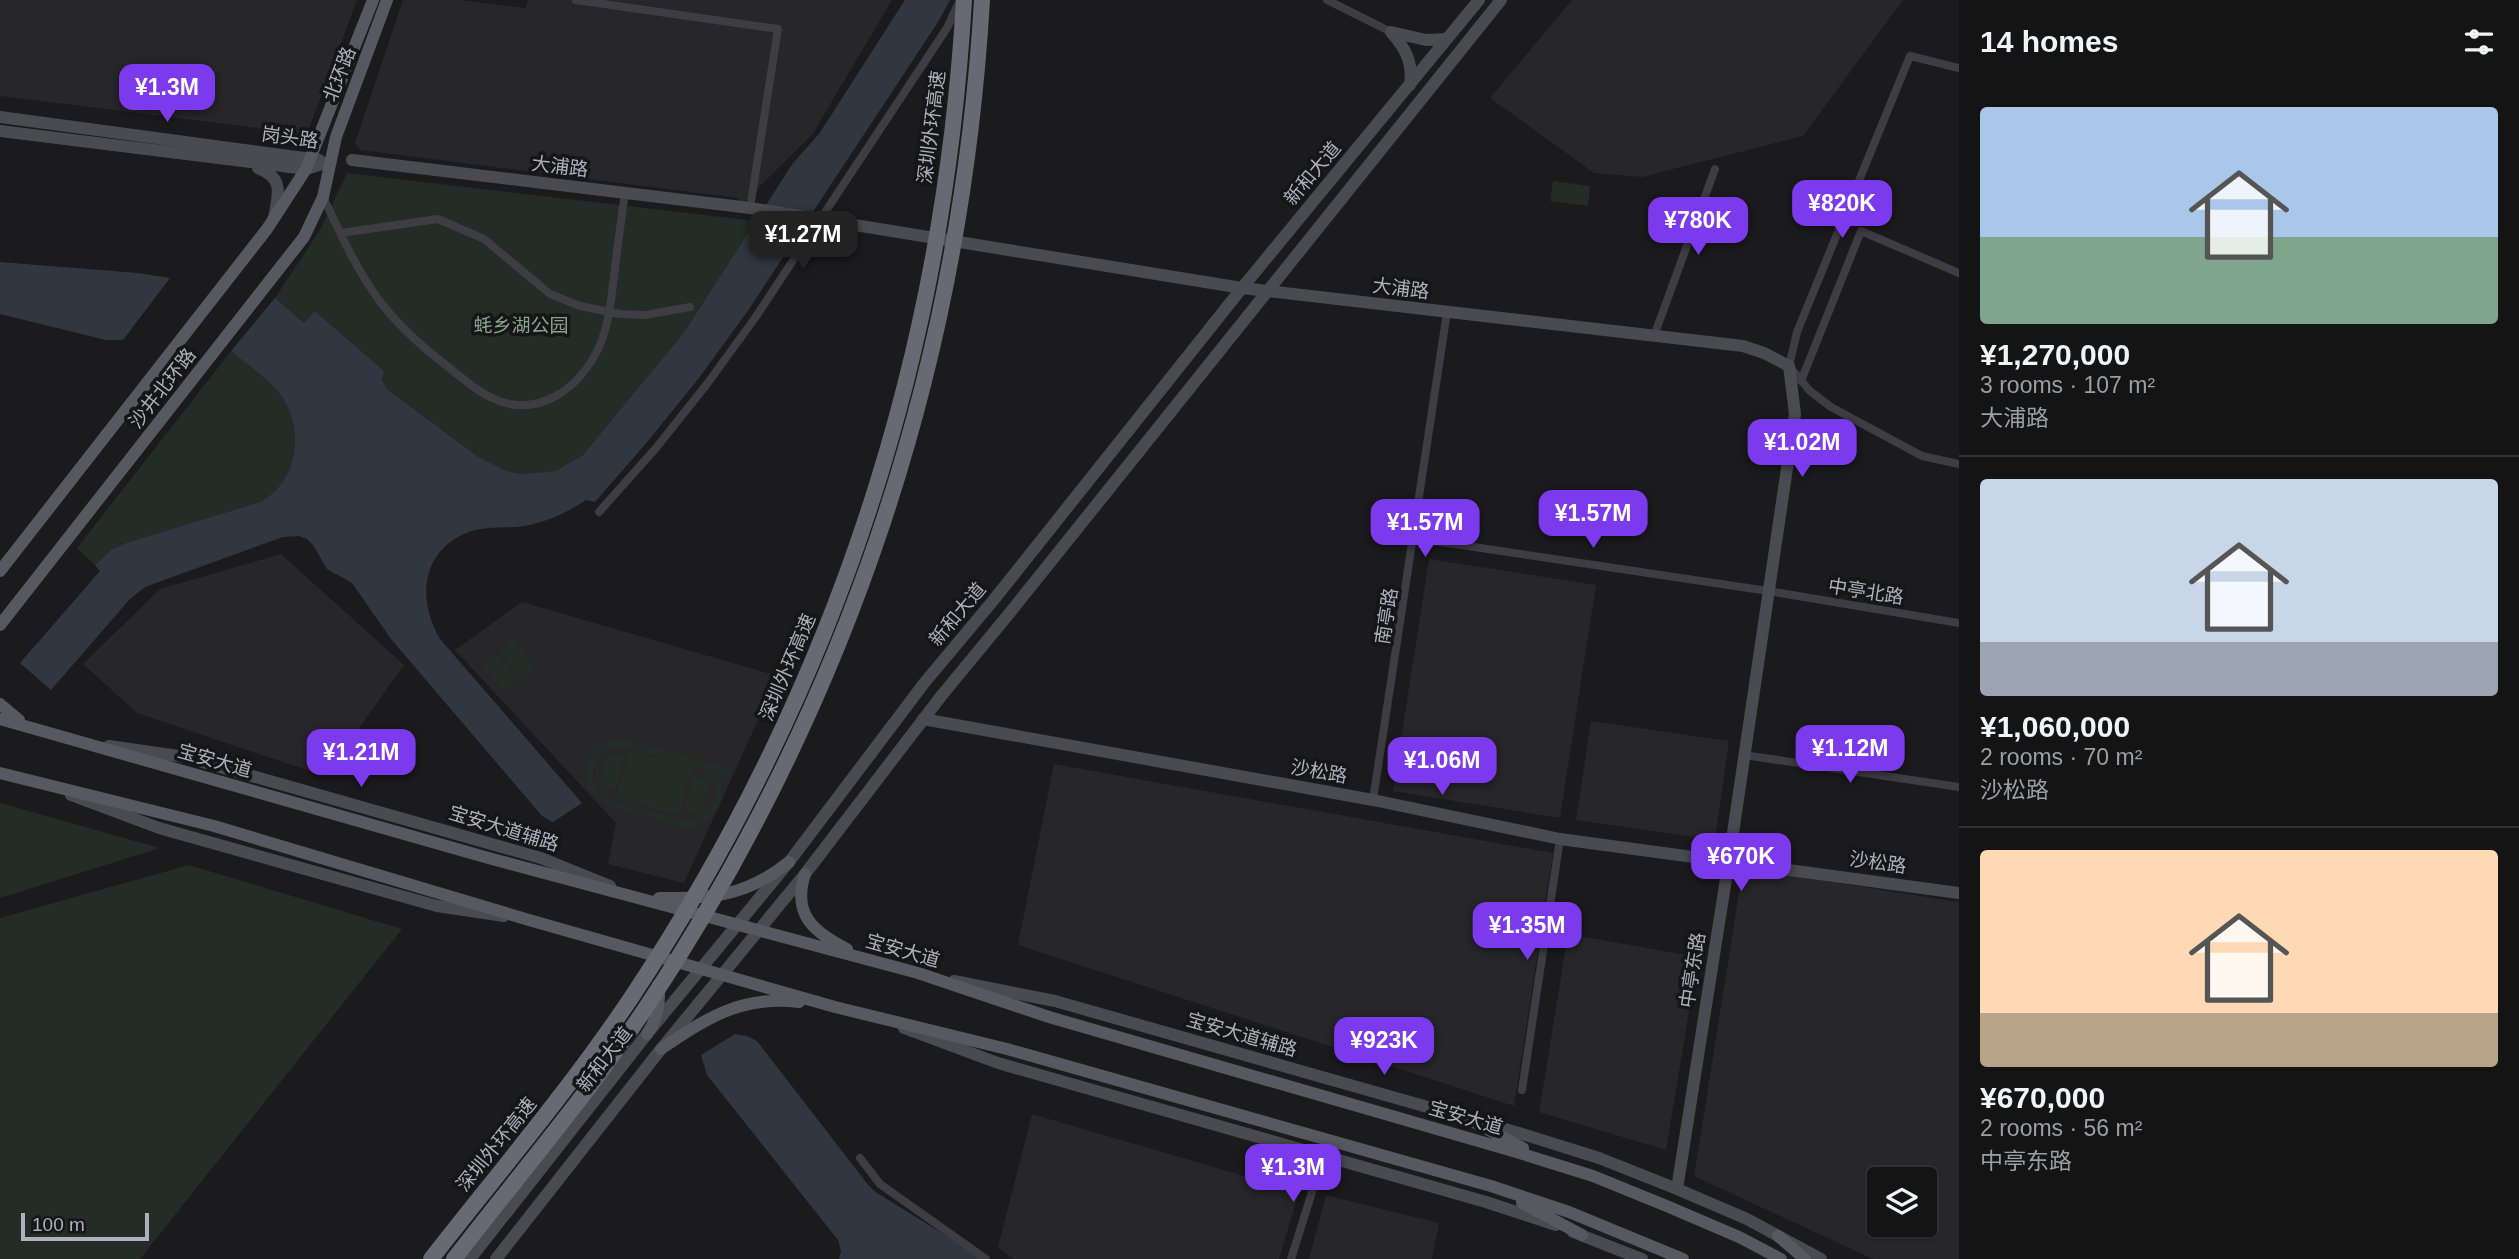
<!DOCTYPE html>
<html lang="en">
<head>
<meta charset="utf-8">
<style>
	:root { --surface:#141415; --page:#1d1d1e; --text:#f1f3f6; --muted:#9d9ea0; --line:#333334; --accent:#7c3aed }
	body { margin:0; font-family:Arial,"Noto Sans SC",sans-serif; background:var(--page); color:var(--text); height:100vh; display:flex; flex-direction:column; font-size:26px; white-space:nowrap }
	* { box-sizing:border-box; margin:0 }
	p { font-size:23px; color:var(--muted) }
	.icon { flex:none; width:38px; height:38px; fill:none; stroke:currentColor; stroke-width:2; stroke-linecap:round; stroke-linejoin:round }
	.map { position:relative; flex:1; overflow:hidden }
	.side { display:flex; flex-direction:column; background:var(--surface); width:560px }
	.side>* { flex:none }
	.fabs { position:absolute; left:1867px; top:1167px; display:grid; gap:14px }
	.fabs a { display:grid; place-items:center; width:70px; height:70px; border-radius:7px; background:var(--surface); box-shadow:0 2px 5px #0004,0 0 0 2px var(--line); font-size:35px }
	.scale { position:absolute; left:21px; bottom:18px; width:128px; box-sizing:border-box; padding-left:7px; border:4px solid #aeb0bb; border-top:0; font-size:19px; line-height:24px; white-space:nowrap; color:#aeb0bb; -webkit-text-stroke:5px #161517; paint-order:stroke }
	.price { position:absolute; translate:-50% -60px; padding:0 16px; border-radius:14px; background:var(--accent); color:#fff; font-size:23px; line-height:46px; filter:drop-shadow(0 2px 4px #0008) }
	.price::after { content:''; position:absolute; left:50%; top:42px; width:21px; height:16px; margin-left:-10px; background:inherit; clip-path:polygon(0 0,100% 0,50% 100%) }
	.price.current { background:#222; color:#fff }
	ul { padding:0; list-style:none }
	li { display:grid; align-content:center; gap:14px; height:371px; padding:0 21px }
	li+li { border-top:2px solid var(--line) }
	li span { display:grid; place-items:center; height:217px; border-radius:7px; color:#555 }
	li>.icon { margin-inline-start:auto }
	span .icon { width:126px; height:126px; fill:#fffc; stroke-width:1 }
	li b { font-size:30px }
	h2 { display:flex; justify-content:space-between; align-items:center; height:84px; padding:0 21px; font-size:30px }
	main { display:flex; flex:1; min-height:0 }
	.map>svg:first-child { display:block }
</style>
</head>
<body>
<main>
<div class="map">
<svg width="1959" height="1259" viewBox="0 0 1959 1259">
	<rect width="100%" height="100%" fill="#1b1a1c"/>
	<path fill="#272629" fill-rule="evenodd" d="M0 0H357L307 134 0 96Z
		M403 0H459L525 8 528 0H892L812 135 742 204 738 198 360 150 355 143Z
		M1572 0H1903L1803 136 1642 177 1594 173 1490 98Z
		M281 554 404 665 325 776 137 713 83 664 160 589Z
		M1429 559 1596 585 1560 818 1393 791Z
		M522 602 778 676 684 883 608 864 616 823 455 650Z
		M1591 721 1729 741 1715 840 1576 820Z
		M1054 764 1553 853 1514 1106 1018 945Z
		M1743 868 1959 902V1259H1873L1694 1176ZM1880 1180H1925V1225H1880Z
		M1568 934 1698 957 1666 1150 1539 1112Z
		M1032 1114 1299 1192 1279 1259H1014L998 1247Z
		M1326 1195 1439 1223 1432 1259H1309Z"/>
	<path fill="#242c27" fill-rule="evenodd" d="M347 173 756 221 683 334 595 443 583 455 555 471 522 474 506 471 477 456 387 389 382 378 384 371 315 311 304 323 275 298 320 230Z
		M1553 181 1590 186 1588 206 1550 201Z
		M231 351C246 364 267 377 280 394 305 428 299 481 260 502L126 543 112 549 95 565 77 548Z
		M513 639 536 666 522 678 499 652Z
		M496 653 519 680 505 692 482 665Z
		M614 739 629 740 731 769 729 776 717 773C728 795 719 823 693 827 679 829 664 822 651 818 624 810 575 803 587 763 591 750 601 743 614 739ZM615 747 627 748 701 769C710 775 716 784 715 796 713 807 705 816 694 819 681 822 612 802 602 793 585 777 595 753 615 747Z
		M629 751 692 768 679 815 616 798Z
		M607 753 624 757 615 790 598 785Z
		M693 776 710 781 701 814 684 809Z
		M0 803 160 848 0 898Z
		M189 865 402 929 140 1259H0V918Z"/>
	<path fill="#313740" d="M905 0H950L938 22 747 312 699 378 648 441 595 502 586 500C565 514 543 524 517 527 499 528 481 526 464 534 420 554 418 602 440 639L582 803 553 822 542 816 391 639 352 583 327 569 313 545 307 539 299 536 283 537 145 587 130 599 51 690 20 663 100 571 95 565 112 549 126 543 260 502C299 481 305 428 280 394 267 377 246 364 231 351L275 298 304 323 315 311 384 371 382 379 387 389 477 456 506 471 522 474 555 471 583 455 683 334 793 163 819 134Z
		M0 262 138 273 170 278 123 340H106L0 314Z
		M735 1034 747 1036 757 1041 869 1186 877 1193 984 1259H839L841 1251 838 1240 707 1075 701 1055Z"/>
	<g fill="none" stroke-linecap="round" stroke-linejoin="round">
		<path stroke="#3e3d43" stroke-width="8" d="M576 0 778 29 750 208
			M1327 0 1391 32
			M1959 68 1910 56 1797 332 1789 366 1810 391 1831 407 1922 456 1959 464
			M323 197C340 232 355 268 379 300 398 326 421 346 447 366 461 377 474 389 490 397 537 421 581 388 600 345 609 323 611 300 614 277 617 249 621 221 625 193
			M341 233 438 219 484 239 550 294 580 306 620 314 645 315 690 307
			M1654 336 1715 169
			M1801 381 1861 231 1959 273
			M599 512 656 448 707 384 755 318 947 28 960 0
			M1414 538 1768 591 1959 623
			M1744 755 1959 787
			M1373 800 1447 312
			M1522 1090 1560 839
			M860 1158 880 1184 986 1259
			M1291 1259 1323 1157"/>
		<path stroke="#4a4a51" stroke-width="12" d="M1391 32C1406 49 1413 62 1410 85
			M1391 32 1426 40 1447 39
			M0 117 319 160
			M0 131 306 169 329 162
			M352 160 750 208 1242 288 1743 346 1764 353 1789 366 1795 414 1729 860 1677 1189
			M258 168C285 178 278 195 274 218
			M923 719 1373 800 1560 839 1959 893
			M109 746 185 757 541 858 610 886
			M71 795 159 828 437 906 504 916
			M954 981 1055 1001 1519 1133 1599 1158 1677 1189 1747 1219 1821 1259
			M904 1028 998 1063 1486 1202 1556 1225
			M1573 1232 1642 1259
			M470 1259 647 1034 789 862 925 682 992 602 1242 288 1479 0
			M496 1259 661 1049 805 874 942 695 1008 615 1501 0"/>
		<path stroke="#585860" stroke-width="12" d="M0 571 267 229 306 169 373 0
			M0 625 304 237 323 197 336 137 387 0
			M0 704 19 720
			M0 719 492 859 918 973 1049 1017 1513 1151 1593 1176 1669 1207 1739 1237 1781 1259
			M0 773 214 826 529 920 835 1007 1007 1049 1491 1186 1569 1212 1683 1259
			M805 874C792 914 813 932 847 949
			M659 898C711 899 747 896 789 862
			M647 1034C658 1018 661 1003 658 985
			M661 1049C707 1018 741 995 799 1002
			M1462 1116 1523 1148
			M1522 1203 1582 1235
			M1778 1236 1805 1259"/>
		<path stroke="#686972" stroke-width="16" d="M431 1259C499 1172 570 1089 631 998 833 694 943 363 964 0
			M454 1259C518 1176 586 1097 645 1009 847 705 961 364 982 0"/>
	</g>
	<g text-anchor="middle" stroke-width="7" stroke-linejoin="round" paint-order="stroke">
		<g font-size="19" fill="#aeb0bb" stroke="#161517">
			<text transform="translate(339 74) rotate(-69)" y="7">北环路</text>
			<text transform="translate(931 127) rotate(-83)" y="7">深圳外环高速</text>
			<text transform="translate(290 137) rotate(8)" y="7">岗头路</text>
			<text transform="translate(560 166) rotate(7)" y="7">大浦路</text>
			<text transform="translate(1312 173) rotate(-50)" y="7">新和大道</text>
			<text transform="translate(1401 288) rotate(7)" y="7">大浦路</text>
			<text transform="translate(162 388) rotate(-52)" y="7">沙井北环路</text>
			<text transform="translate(1866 591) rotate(9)" y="7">中亭北路</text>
			<text transform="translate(957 614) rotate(-50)" y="7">新和大道</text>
			<text transform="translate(1386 616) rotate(-81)" y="7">南亭路</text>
			<text transform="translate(787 667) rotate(-67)" y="7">深圳外环高速</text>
			<text transform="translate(215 760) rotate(16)" y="7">宝安大道</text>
			<text transform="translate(1319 771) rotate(10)" y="7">沙松路</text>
			<text transform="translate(504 828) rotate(17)" y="7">宝安大道辅路</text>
			<text transform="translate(1878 862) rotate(8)" y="7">沙松路</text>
			<text transform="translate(903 950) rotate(16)" y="7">宝安大道</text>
			<text transform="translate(1692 970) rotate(-81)" y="7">中亭东路</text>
			<text transform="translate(1242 1034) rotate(16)" y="7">宝安大道辅路</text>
			<text transform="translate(604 1059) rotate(-52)" y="7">新和大道</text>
			<text transform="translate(1466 1117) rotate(16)" y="7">宝安大道</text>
			<text transform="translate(496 1144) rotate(-51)" y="7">深圳外环高速</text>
		</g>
		<g font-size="19" fill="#86a58d" stroke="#161517">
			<text x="521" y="332">蚝乡湖公园</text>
		</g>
	</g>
</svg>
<div class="fabs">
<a><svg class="icon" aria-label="layers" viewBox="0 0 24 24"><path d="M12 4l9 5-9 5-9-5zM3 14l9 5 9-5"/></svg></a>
</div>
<div class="scale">100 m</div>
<b class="price" style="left:167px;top:124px">¥1.3M</b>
<b class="price" style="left:1842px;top:240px">¥820K</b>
<b class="price" style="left:1698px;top:257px">¥780K</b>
<b class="price current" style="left:803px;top:271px">¥1.27M</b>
<b class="price" style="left:1802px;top:479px">¥1.02M</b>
<b class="price" style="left:1593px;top:550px">¥1.57M</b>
<b class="price" style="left:1425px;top:559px">¥1.57M</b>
<b class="price" style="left:1850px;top:785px">¥1.12M</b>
<b class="price" style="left:361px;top:789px">¥1.21M</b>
<b class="price" style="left:1442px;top:797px">¥1.06M</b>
<b class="price" style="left:1741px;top:893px">¥670K</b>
<b class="price" style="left:1527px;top:962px">¥1.35M</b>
<b class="price" style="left:1384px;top:1077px">¥923K</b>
<b class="price" style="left:1293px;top:1204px">¥1.3M</b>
</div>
<section class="side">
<h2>14 homes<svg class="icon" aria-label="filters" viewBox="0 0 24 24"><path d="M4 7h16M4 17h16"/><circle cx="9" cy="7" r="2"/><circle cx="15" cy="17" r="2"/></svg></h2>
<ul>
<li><span style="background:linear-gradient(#a9c7e8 60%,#7fa58c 0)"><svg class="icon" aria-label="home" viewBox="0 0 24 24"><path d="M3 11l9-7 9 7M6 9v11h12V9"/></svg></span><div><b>¥1,270,000</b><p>3 rooms · 107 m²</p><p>大浦路</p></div></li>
<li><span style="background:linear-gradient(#c9d6e8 75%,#9aa5b1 0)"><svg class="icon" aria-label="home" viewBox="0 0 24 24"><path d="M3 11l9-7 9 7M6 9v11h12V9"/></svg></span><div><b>¥1,060,000</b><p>2 rooms · 70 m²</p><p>沙松路</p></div></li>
<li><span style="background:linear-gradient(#ffd9b3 75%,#b9a48a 0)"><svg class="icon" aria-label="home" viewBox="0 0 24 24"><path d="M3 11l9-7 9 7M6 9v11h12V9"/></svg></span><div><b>¥670,000</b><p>2 rooms · 56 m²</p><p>中亭东路</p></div></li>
</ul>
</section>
</main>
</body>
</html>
